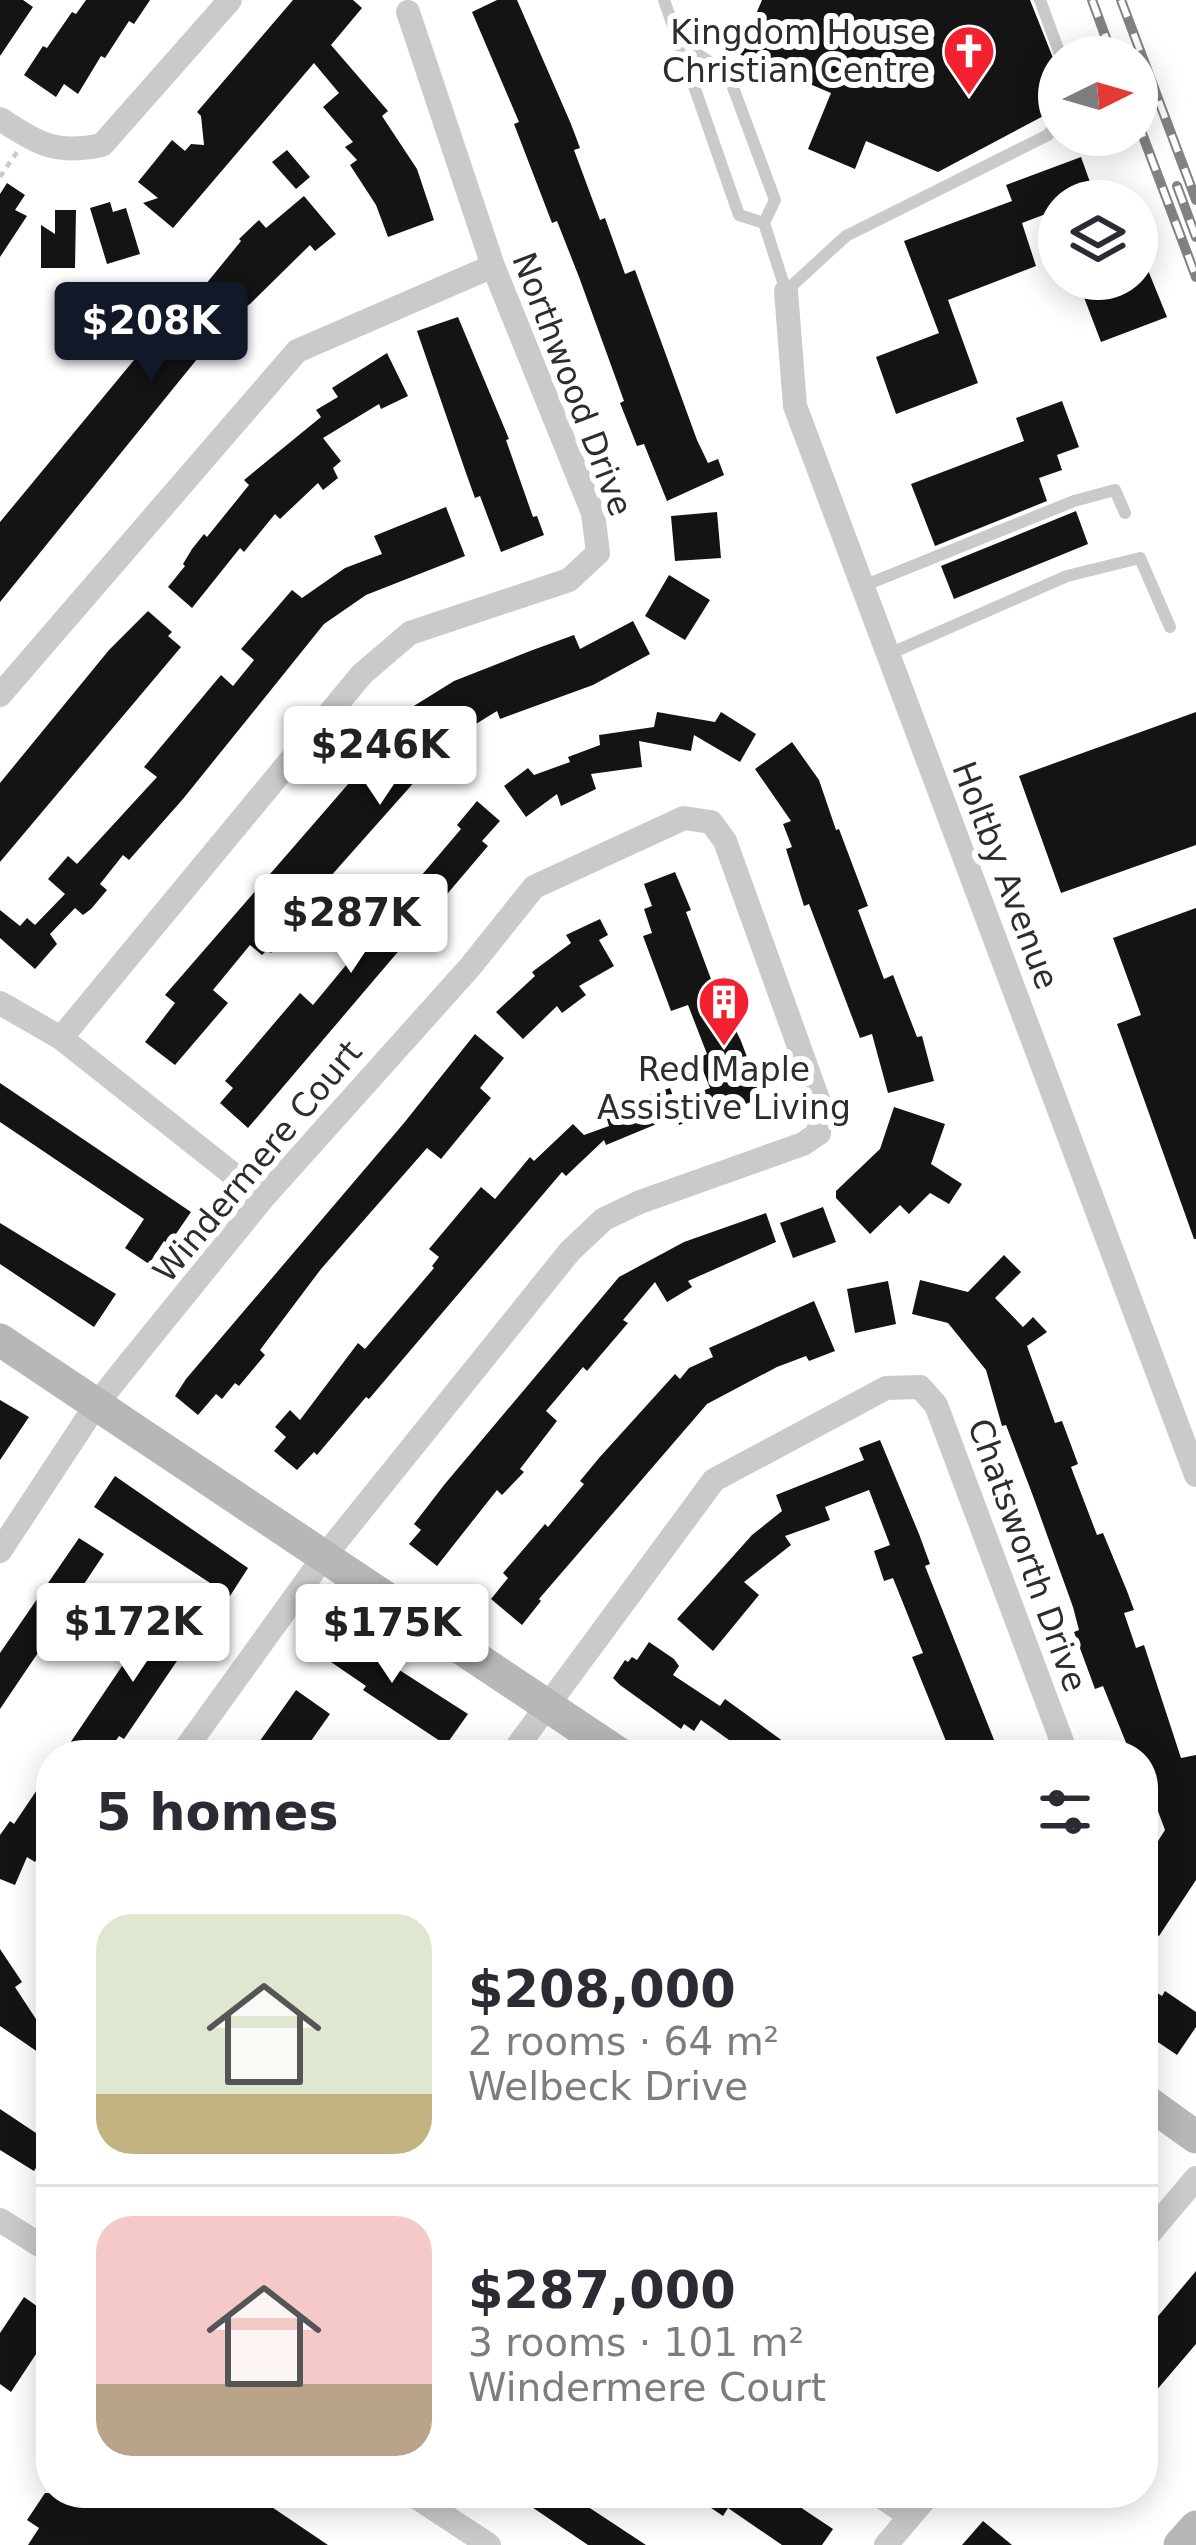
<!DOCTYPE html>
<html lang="en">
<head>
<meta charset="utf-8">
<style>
	:root { --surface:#fff; --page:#f7f7f7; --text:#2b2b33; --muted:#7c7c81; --line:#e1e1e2; --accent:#111827 }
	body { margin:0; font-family:"DejaVu Sans",sans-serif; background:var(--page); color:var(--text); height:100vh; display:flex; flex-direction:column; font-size:45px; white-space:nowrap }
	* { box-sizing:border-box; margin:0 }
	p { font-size:39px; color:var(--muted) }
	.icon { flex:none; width:66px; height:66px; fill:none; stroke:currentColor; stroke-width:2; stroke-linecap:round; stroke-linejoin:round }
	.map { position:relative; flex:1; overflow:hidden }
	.panel { position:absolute; left:36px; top:1740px; width:1122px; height:768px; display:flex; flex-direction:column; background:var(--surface); border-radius:48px; box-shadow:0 6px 30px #0003 }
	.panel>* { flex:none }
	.needle { width:78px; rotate:85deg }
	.buttons { position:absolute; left:1038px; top:36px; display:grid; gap:24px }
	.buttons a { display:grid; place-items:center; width:120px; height:120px; border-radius:50%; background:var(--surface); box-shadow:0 6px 30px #0003; font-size:60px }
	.price { position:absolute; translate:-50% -102px; padding:0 27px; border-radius:12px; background:#fff; color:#222; font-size:39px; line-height:78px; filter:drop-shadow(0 3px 6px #0008) }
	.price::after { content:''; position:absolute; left:50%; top:72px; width:36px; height:27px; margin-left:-18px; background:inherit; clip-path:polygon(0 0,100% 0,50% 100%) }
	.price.current { background:var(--accent); color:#fff }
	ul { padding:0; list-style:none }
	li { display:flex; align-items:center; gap:36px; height:300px; padding:0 60px }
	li+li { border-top:3px solid var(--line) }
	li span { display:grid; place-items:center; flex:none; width:336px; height:240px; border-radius:36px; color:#555 }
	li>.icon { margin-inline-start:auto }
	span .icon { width:144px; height:144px; fill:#fffc; stroke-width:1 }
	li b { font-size:51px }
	h2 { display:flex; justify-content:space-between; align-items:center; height:144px; padding:0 60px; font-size:51px }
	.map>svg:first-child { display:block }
</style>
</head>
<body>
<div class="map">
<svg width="1196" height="2545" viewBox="0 0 1196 2545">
	<rect width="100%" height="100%" fill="#fff"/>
	<path fill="#141414" d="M0 0H23L33 7 0 56Z
		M86 0H150L134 24 129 21 105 58 101 56 78 94 64 84 56 97 24 75 43 46 47 48 72 12 76 14Z
		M293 0H353L362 8 331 45 388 111 382 116 417 169 434 220 388 237 376 205 350 165 357 160 345 147 353 142 323 107 339 93 314 63 173 228 143 203 158 198 138 182 172 140 185 151 191 144 204 145 201 116 197 112Z
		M497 0H517L571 124 580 148 574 150 600 220 605 218 625 274 635 270 697 440 708 463 718 459 724 475 667 501 644 444 637 446 620 403 624 401 579 277 557 221 552 223 514 124 519 122 472 12Z
		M762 0H1030L1059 73V89L1049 113 938 172 866 141 855 169 808 149 831 93 739 54Z
		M287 150 310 177 296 189 272 162Z
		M1081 157 1095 196 1080 201H1059V209L1022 223 1036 266 948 300 978 383 896 414 876 357 939 333 904 241 1012 201 1006 185Z
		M7 183 25 195 15 210 27 216 0 257V194Z
		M304 196 336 234 315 251 310 245 250 304 232 316 0 602V522L182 302 188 306 241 241 239 239 259 220 266 228Z
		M110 202 113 212 126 208 140 254 107 264 90 208Z
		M55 210H76L75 268H41V225L55 234Z
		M1137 243 1167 317 1101 342 1077 279H1137Z
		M458 317 509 439 506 440 533 517 537 516 544 535 501 552 480 496 475 498 466 473 417 331Z
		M387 353 408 396 381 409 379 404 323 438 341 461 333 468 338 478 323 490 318 483 280 519 275 514 244 552 240 548 192 608 168 587 185 566 183 564 192 549 204 534 207 537 249 485 244 480 321 417 316 410 338 397 332 388Z
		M1062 401 1079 447 1057 455 1062 470 1039 478 1047 501 935 546 911 484 1024 441 1016 418Z
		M446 507 465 556 366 595 324 624 183 799 129 860 123 855 100 884 107 890 91 909 83 915 75 908 50 934 57 944 35 969 0 938V910L20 926 27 918 35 925 65 894 48 879 68 856 77 864 157 777 144 767 221 675 233 686 254 660 241 649 292 590 302 598 345 568 382 554 374 536Z
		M1076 511 1088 544 954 599 941 566Z
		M717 512 721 558 675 561 671 516Z
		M669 575 710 600 685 640 645 616Z
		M148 611 172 632 168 636 181 647 0 862V783L109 650Z
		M633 621 650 654 593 685 500 719 497 711 450 740 413 775 417 779 322 886 325 889 271 953 267 950 262 955 250 945 213 990 228 1003 175 1065 145 1042 175 1003 165 995 356 775 353 772 360 765 356 761 409 709 454 681 530 651 574 635 580 649Z
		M657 712 715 722 721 712 756 734 740 762 694 735 691 751 639 741 642 767 591 774 596 789 561 806 557 794 526 817 504 786 528 768 534 775 570 762 568 757 600 745 599 735 654 727Z
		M1196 712V845L1061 893 1019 776Z
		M792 742 819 780 836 830 839 829 868 906 858 910 884 979 893 975 917 1037 922 1036 934 1081 888 1093 872 1034 860 1038 809 904 804 906 786 849 792 847 783 824 791 821 755 769Z
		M477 801 500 821 482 841 488 846 248 1128 220 1103 233 1088 225 1081 300 993 313 1005 370 936 360 928 371 915 381 923 461 829 457 825Z
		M675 872 691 910 686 912 727 1022 731 1020 741 1041 762 1097 723 1114 722 1110 679 1125 676 1116 606 1145 604 1140 566 1176 562 1172 369 1399 366 1397 317 1455 314 1452 297 1470 274 1451 286 1437 275 1427 290 1410 300 1420 358 1343 365 1349 434 1268 432 1266 439 1257 429 1249 481 1187 495 1199 530 1157 534 1161 573 1124 584 1135 609 1126 605 1112 642 1097 670 1088 675 1101 710 1088 698 1058 707 1054 688 1005 671 1011 643 936 652 933 644 909 652 906 644 884Z
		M1196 908V1239H1194L1117 1024 1141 1015 1113 938Z
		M600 919 608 935 599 940 614 966 579 986 586 995 562 1013 557 1006 523 1039 496 1012 535 976 532 972 571 943 566 935Z
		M475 1034 504 1058 480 1088 491 1098 441 1159 427 1148 321 1269 260 1350 265 1355 239 1386 235 1383 222 1399 216 1394 198 1415 175 1396 186 1379 404 1123Z
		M0 1083 191 1212 169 1244 164 1241 149 1264 125 1248 144 1219 0 1122Z
		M894 1107 945 1124 931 1164 962 1184 949 1204 930 1193 909 1214 900 1205 870 1234 836 1198V1191L880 1149Z
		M823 1207 836 1242 793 1258 780 1223Z
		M766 1213 776 1242 688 1281 692 1287 667 1302 655 1282 623 1320 628 1323 587 1371 583 1367 546 1411 557 1421 520 1469 524 1472 502 1495 497 1490 437 1566 409 1544 421 1530 414 1524 444 1485 619 1277 684 1242Z
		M0 1223 116 1294 94 1327 0 1264Z
		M1004 1255 1021 1272 995 1298 1023 1327 1033 1317 1047 1332 1027 1346 1055 1423 1062 1421 1078 1464 1071 1467 1097 1535 1103 1533 1127 1591 1134 1610 1124 1613 1136 1648 1144 1645 1181 1758 1196 1755V1880L1159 1936 1143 1925V1865L1165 1830 1143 1771V1755H1131L1103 1686 1095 1689 1074 1632 1079 1630 1073 1607 1033 1496 1006 1425 1002 1426 986 1370 948 1323 912 1314 920 1280 968 1292Z
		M888 1281 896 1324 855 1333 847 1289Z
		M814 1301 835 1351 809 1361 806 1356 777 1367 707 1404 539 1599 541 1601 522 1625 491 1599 508 1578 503 1573 545 1524 548 1527 584 1484 580 1481 599 1458 675 1374 680 1379 689 1368 713 1357 709 1348Z
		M0 1400 29 1417 0 1460Z
		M880 1440 919 1534 930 1564 925 1566 1000 1755H958L956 1748 950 1751 912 1657 923 1653 893 1578 884 1581 874 1551 890 1545 869 1490 825 1507 830 1520 785 1536 791 1545 744 1582 759 1595 713 1651 677 1619 752 1535 782 1511 776 1495 864 1460 859 1448Z
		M115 1476 248 1568 230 1596 94 1507Z
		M79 1538 104 1554 72 1602 76 1605 54 1638 50 1635 0 1709V1653Z
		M166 1601 187 1615 180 1625 192 1639 179 1658 124 1739 119 1736 106 1755H62Z
		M329 1625 468 1714 446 1745 363 1690 366 1686 312 1649Z
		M649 1642 674 1659 679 1666 673 1675 720 1706 725 1699 802 1755H750L701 1720 694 1731 684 1724 681 1729 620 1685 613 1678 625 1660 628 1662 632 1657 637 1660Z
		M296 1690 330 1714 301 1755H250Z
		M51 1769V1837L35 1862 27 1857 15 1885 0 1879V1835L10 1821 14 1824Z
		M0 1949 22 1982 15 1987 51 2042V2061L0 2026Z
		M1143 1984 1162 1996 1165 1991 1196 2012V2027L1177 2055 1143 2032Z
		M0 2109 51 2143 34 2171 0 2150Z
		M1196 2271V2344L1143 2406V2334Z
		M24 2297 51 2316V2351L42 2345 11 2392 0 2384V2333Z
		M45 2493H251L328 2545H28L39 2528 27 2520Z
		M511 2493H567L646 2545H588Z
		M689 2493H779L833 2529 822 2545H782L728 2508 723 2516Z
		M983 2521 1012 2545H962Z"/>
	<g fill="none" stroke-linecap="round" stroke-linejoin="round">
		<path stroke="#cacaca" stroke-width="4.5" stroke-dasharray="6 6" stroke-linecap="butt" d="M0 177 17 152"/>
		<path stroke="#cacaca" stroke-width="12" d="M664 0 739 215 764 223 775 200 728 74 679 42
			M1040 0 1061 57
			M764 223 786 291 846 236 1048 135 1059 120
			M863 586 1074 501 1115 490 1125 513
			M889 654 1067 576 1140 558 1170 627"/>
		<path stroke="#cacaca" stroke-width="24" d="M0 119C40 144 54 155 102 145L230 0
			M786 291 795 406 1196 1475
			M0 695 297 351 493 266
			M0 1003 61 1038 263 1198
			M61 1038 362 674 410 633 569 580 598 553 593 513 493 266 408 12
			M0 1551 96 1405 122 1372 263 1198 470 967 534 887 684 818 711 822 725 841 819 1102V1133L803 1144 640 1202 604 1219 570 1251 323 1558 181 1755
			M511 1755 714 1480 886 1388 920 1387 936 1405 1067 1755
			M0 2220 51 2252
			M1143 2241 1196 2178
			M410 2493 489 2545
			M876 2493 910 2516
			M886 2545 930 2493"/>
		<path stroke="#b7b7b7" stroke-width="33" d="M0 1340 621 1755
			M1143 2099 1196 2137
			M1180 2545 1196 2527"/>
		<g stroke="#828282" stroke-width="10">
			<path id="rail" d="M1092 0 1113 57
				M1121 0 1196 200
				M1137 120 1196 277
				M1177 186 1196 237"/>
		</g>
		<use href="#rail" stroke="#fff" stroke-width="6" stroke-dasharray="18" stroke-linecap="butt"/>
	</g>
	<defs>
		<g id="church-pin" transform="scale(2.7)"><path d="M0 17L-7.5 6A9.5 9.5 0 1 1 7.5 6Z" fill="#f32130" stroke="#fff"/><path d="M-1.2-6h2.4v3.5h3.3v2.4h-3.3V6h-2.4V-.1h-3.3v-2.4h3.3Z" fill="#fff"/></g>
		<g id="building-pin" transform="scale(2.7)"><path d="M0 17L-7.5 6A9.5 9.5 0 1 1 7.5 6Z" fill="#f32130" stroke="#fff"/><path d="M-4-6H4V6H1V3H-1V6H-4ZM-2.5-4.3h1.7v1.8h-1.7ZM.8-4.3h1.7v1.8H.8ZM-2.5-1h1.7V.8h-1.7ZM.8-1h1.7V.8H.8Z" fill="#fff"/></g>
	</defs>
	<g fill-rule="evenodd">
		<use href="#church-pin" x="969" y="51"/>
		<use href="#building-pin" x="724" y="1002"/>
	</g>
	<g text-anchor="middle" stroke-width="12" stroke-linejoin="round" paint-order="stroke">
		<g font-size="33" fill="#2d2d2d" stroke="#fff" text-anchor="end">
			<text x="930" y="44">Kingdom House<tspan x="930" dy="38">Christian Centre</tspan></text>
			<text x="724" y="1081" text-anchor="middle">Red Maple<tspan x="724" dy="38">Assistive Living</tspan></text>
		</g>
		<g font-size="33" fill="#2d2d2d" stroke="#fff">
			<text transform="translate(573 384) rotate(69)" y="12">Northwood Drive</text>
			<text transform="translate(1006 875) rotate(69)" y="12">Holtby Avenue</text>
			<text transform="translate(257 1161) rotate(-50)" y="12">Windermere Court</text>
			<text transform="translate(1028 1555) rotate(70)" y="12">Chatsworth Drive</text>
		</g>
	</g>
</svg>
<div class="buttons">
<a><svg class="needle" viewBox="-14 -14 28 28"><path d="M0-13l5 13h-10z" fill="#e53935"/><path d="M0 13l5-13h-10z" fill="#7c7c81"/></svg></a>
<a><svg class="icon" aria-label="layers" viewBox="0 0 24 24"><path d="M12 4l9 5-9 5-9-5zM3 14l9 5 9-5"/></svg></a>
</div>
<b class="price current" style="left:151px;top:384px">$208K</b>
<b class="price" style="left:380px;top:808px">$246K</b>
<b class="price" style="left:351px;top:976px">$287K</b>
<b class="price" style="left:133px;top:1685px">$172K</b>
<b class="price" style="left:392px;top:1686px">$175K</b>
<section class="panel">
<h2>5 homes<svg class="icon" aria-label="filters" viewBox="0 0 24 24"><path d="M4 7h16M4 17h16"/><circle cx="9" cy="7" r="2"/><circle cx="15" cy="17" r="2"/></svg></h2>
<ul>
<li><span style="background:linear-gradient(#dfe7d0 75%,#c2b280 0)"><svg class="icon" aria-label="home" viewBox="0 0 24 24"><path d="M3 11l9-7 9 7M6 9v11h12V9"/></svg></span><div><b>$208,000</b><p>2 rooms · 64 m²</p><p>Welbeck Drive</p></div></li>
<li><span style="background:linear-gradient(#f6c9c9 70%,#b9a48a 0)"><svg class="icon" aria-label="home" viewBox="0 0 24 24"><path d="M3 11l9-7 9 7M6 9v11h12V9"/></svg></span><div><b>$287,000</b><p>3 rooms · 101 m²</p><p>Windermere Court</p></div></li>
</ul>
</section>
</div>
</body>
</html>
